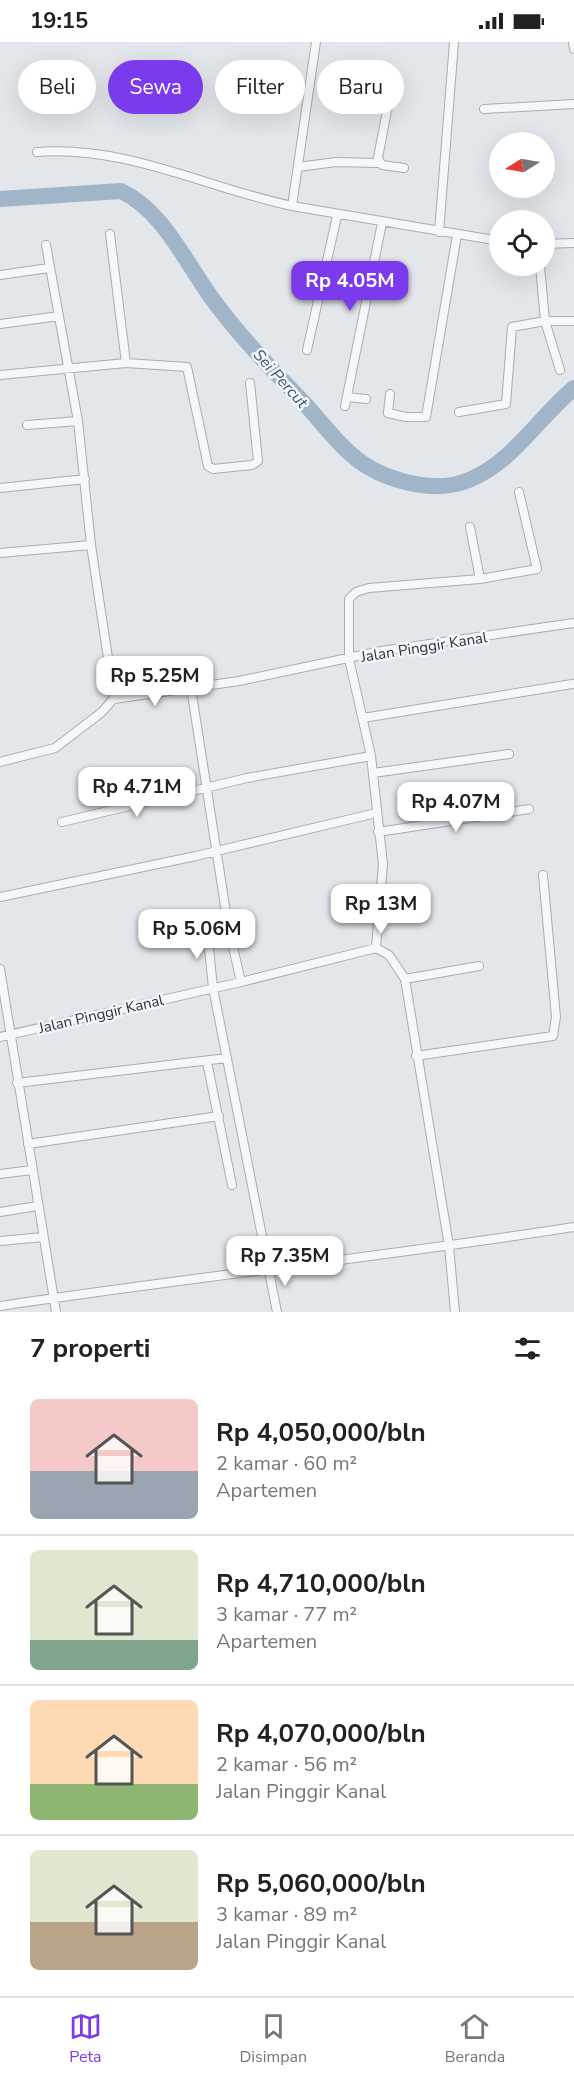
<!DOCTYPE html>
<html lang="id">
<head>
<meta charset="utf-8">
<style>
	:root { --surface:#fff; --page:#f6f6f6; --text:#222; --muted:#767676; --line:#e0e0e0; --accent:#7c3aed }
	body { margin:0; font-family:"Nunito Sans",sans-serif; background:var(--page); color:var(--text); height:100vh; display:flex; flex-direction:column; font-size:22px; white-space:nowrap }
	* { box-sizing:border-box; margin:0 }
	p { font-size:20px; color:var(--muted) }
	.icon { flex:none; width:33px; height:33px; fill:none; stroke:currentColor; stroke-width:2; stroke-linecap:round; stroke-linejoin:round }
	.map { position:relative; height:1270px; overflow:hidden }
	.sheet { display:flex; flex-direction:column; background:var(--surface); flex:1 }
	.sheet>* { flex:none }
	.banner { position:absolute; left:18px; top:18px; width:538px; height:54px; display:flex; gap:12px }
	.needle { width:39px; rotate:259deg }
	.buttons { position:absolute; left:489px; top:90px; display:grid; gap:12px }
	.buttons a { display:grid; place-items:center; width:66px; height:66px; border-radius:50%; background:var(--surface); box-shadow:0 6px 24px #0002; font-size:30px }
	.price { position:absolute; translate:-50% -51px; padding:0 14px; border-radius:12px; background:#fff; color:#222; font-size:20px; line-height:39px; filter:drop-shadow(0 2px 3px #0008) }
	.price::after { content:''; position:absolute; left:50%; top:36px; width:18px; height:14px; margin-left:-9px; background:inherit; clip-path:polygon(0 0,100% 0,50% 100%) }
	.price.selected { background:var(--accent); color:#fff }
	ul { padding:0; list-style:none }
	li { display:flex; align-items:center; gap:18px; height:150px; padding:0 30px }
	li+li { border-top:2px solid var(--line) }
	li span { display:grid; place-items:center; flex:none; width:168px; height:120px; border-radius:9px; color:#555 }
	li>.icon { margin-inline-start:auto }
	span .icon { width:72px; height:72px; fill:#fffc; stroke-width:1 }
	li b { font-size:26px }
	h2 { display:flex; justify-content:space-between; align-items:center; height:72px; padding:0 30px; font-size:26px }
	.chip { padding:0 21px; border-radius:27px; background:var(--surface); box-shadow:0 6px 24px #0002; font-size:21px; line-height:54px }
	.chip.selected { background:var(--accent); color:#fff }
	.status { display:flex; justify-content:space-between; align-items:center; height:42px; padding:0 30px; background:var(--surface); direction:ltr }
	.status svg { height:16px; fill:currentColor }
	.tabs { display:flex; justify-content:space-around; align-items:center; height:84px; border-top:2px solid var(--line); background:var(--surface); font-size:16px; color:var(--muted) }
	.tabs a { display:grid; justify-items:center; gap:3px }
	.tabs .selected { color:var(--accent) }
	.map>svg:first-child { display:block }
</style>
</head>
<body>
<div class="status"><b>19:15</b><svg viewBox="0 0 49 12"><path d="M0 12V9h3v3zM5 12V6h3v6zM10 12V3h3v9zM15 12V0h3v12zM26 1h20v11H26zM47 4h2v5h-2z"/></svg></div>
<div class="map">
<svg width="574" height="1270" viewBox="0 0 574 1270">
	<rect width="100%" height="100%" fill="#e3e6ea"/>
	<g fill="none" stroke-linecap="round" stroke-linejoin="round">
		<path stroke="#a0b5c8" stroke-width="16" d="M0 157 121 149C162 168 185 219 211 255 238 293 272 327 304 361 320 378 335 399 353 414 381 438 434 453 469 438 513 420 538 376 574 346"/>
		<g stroke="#a8adb4" stroke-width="10">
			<path id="minor" d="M316 0 292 164 500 199
				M573 0 574 7
				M484 67 574 62
				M37 110C126 103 207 146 292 164
				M379 118 382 123 404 126
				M298 125 336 120 377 121 390 53
				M439 190 454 0
				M110 192 126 321
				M544 202 574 201
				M540 224 545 279 560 328
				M0 233 49 226
				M0 282 59 274
				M307 308 337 174
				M0 333 126 321 187 325 208 424 213 427 252 423 258 419 250 341
				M390 352 388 371 406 375H426L457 193
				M347 355 366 357
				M345 364 382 181
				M459 370 506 362 512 285 545 279H574
				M27 383 78 379
				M0 446 85 437
				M470 485 480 537
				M0 511 91 503
				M191 646 228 883 241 940
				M114 657 239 639 381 609 574 581
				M363 676 572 642
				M0 720 55 706 102 670 114 656 91 503 78 379 46 203
				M373 731 509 712
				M62 780 247 736 371 714
				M378 790 529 767
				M0 855 196 814 376 771
				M162 895 207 887 213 946 277 1270
				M376 906 383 822 371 714 349 617V557L356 550 369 546 480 537 537 527 519 450
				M0 927 56 1270
				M405 937 479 924
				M0 995 241 940 376 906 389 913 405 937 449 1204 455 1270
				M416 1014 553 994 556 975 543 833
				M207 1020 232 1143
				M17 1041 227 1016
				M28 1102 219 1074
				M0 1132 32 1128
				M0 1170 37 1164
				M0 1199 43 1195
				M0 1264C191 1235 383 1215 574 1185"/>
		</g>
		<use href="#minor" stroke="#f6f7f9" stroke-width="8"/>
	</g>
	<g text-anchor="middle" stroke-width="5" stroke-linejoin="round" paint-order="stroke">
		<g font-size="15" fill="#2c3442" stroke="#f3f5f8">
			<text transform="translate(424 605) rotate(-9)" y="5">Jalan Pinggir Kanal</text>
			<text transform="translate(101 972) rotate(-13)" y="5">Jalan Pinggir Kanal</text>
		</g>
		<g font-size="16" font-style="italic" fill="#385474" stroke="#f3f5f8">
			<text transform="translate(281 336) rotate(48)" y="6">Sei Percut</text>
		</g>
	</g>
</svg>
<div class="buttons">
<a><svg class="needle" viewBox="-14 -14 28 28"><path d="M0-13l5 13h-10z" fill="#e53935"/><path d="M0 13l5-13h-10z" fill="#767676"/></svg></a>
<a><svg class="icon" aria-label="locate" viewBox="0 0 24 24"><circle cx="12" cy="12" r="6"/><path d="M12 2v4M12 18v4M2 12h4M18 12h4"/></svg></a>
</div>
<b class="price selected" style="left:350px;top:270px">Rp 4.05M</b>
<b class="price" style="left:155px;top:665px">Rp 5.25M</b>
<b class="price" style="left:137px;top:776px">Rp 4.71M</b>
<b class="price" style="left:456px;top:791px">Rp 4.07M</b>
<b class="price" style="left:381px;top:893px">Rp 13M</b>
<b class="price" style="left:197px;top:918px">Rp 5.06M</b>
<b class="price" style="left:285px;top:1245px">Rp 7.35M</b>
<div class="banner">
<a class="chip">Beli</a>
<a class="chip selected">Sewa</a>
<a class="chip">Filter</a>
<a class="chip">Baru</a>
</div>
</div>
<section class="sheet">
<h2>7 properti<svg class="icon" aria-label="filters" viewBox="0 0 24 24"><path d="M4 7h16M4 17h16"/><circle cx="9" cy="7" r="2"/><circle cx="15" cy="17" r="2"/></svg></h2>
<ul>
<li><span style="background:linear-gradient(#f6c9c9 60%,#9aa5b1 0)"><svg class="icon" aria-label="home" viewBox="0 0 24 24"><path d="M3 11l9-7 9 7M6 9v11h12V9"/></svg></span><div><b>Rp 4,050,000/bln</b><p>2 kamar · 60 m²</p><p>Apartemen</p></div></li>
<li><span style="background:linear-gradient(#dfe7d0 75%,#7fa58c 0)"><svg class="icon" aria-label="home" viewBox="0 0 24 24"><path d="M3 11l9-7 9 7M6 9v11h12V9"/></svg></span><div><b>Rp 4,710,000/bln</b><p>3 kamar · 77 m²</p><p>Apartemen</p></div></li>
<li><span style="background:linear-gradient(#ffd9b3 70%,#8fb573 0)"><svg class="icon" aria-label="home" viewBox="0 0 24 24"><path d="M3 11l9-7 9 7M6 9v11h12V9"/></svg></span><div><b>Rp 4,070,000/bln</b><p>2 kamar · 56 m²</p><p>Jalan Pinggir Kanal</p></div></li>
<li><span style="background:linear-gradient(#dfe7d0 60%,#b9a48a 0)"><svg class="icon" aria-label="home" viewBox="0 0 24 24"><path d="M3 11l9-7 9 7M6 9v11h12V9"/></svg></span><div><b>Rp 5,060,000/bln</b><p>3 kamar · 89 m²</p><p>Jalan Pinggir Kanal</p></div></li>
</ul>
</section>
<nav class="tabs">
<a class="selected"><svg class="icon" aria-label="map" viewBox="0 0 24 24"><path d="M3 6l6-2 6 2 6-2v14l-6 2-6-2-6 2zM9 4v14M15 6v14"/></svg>Peta</a>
<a><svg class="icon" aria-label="saved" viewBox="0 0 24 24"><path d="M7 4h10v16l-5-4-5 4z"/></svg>Disimpan</a>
<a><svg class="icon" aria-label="home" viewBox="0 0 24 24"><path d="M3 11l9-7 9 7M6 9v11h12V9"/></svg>Beranda</a>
</nav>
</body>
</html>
